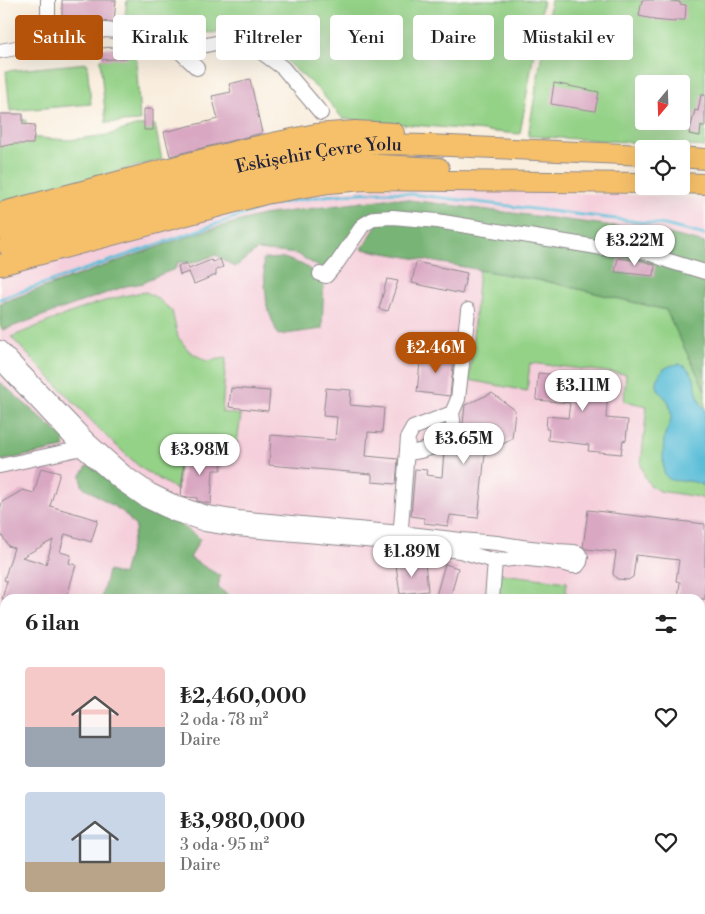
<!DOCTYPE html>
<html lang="tr">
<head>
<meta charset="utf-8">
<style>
	:root { --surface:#fff; --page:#f6f6f6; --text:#222; --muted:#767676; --accent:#b45309 }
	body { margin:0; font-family:"Libre Bodoni",serif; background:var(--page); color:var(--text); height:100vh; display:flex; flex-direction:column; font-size:19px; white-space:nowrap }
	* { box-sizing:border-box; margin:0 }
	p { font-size:16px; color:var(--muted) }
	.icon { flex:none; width:28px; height:28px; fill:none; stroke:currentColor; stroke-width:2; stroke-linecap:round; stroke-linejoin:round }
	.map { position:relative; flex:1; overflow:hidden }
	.panel { position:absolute; left:0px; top:594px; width:705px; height:321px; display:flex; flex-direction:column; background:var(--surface); border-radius:15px 15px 0 0; box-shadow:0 5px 20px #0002 }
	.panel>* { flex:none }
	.hud { position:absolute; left:15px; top:15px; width:675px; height:45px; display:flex; gap:10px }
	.needle { width:32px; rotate:199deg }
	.tools { position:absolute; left:635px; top:75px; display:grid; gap:10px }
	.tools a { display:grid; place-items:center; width:55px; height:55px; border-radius:5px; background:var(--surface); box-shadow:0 5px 20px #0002; font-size:25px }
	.price { position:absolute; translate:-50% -42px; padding:0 11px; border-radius:18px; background:#fff; color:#222; font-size:16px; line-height:32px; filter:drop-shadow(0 1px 2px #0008) }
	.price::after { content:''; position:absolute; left:50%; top:30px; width:15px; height:11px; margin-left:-8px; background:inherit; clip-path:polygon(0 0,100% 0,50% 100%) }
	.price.selected { background:var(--accent); color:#fff }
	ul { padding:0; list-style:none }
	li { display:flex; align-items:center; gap:15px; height:125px; padding:0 25px }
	li span { display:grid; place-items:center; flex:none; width:140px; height:100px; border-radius:5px; color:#555 }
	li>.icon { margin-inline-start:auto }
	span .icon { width:60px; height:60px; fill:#fffc; stroke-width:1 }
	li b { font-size:21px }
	h2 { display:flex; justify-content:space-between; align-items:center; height:60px; padding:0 25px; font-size:21px }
	.chip { padding:0 18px; border-radius:5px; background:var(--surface); box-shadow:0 5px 20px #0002; font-size:18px; line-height:45px }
	.chip.selected { background:var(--accent); color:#fff }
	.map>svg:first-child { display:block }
</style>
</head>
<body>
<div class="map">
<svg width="705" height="914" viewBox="0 0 705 914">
	<rect width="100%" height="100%" fill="#fdfcf7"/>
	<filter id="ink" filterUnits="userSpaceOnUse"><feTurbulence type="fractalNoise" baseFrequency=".02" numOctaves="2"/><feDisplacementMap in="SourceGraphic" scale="10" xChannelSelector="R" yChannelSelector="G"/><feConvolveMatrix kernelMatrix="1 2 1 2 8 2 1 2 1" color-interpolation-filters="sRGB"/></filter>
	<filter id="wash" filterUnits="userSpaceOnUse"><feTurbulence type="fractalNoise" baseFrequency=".0096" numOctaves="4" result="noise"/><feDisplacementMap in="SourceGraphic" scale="20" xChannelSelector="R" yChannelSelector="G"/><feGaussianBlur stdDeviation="1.12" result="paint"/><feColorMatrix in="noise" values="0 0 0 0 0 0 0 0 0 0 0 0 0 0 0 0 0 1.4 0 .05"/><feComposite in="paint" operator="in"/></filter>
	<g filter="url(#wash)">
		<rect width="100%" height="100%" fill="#f9eede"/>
		<path fill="#f5cfdb" d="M394 186 705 198V914H65L62 910H700V599H5V857L0 855V271L301 194Z"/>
		<path fill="#94d287" stroke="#5b7a61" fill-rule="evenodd" d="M127 0H543L520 134 343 119 319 90 271 48 247 34 166 31 125 16Z
			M551 0H705V147L528 136ZM644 84H681V121H644Z
			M136 55 140 121 106 123 100 59Z
			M87 63 91 104 10 111 6 71Z
			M0 120H26L24 137 69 140 108 135 135 126 155 125 162 160 0 202Z
			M479 270 549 282 666 310 705 390V500L699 497 659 491 650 485 645 477 641 465 647 406 624 401 626 374 530 363 527 391 469 380Z
			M146 292 157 298 172 311 178 337 189 351 206 361 226 358 222 412 241 415 237 444 181 440 177 490 141 468 108 438 11 337C54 320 99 298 146 292Z
			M494 573 567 582 565 599H492Z
			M700 681H705V746L700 753Z
			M532 910H628L623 913V914H531Z"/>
		<path fill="#77b474" stroke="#4c6b58" d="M394 198 661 232 705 243V390L666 310 549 282 362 249 384 214 332 264 322 269 297 254 257 250 235 267 216 255 193 263 178 262 175 269 149 279 144 283 126 286 3 330 0 326V303L200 232 262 215Z
			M284 258 303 265 324 279 322 329 278 335 267 307 263 259Z
			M0 382 65 439 64 448 0 461Z
			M88 465 166 514 200 539 190 558 220 576 218 588 228 595 226 599H101L108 571 123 575 136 527 123 512 82 486 81 475Z"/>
		<path fill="#5abdd8" stroke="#3e708a" d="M679 364C702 372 691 394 705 409V486C699 483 693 481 686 481 678 480 671 483 665 475 662 471 663 439 665 434 668 428 671 423 671 416 671 411 670 405 668 401 662 393 654 390 658 378 661 368 670 365 679 364Z"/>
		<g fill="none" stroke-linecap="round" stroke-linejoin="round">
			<path stroke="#5abdd8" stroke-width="3" d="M0 299 271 205C314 196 350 192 394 192L665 225 705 235
				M0 902 5 906
				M11 910 14 914"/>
		</g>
		<g id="blocks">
			<path fill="#d9a7c2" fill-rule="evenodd" d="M62 0H116L114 22 62 18Z
				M642 0H665L680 2V4L686 5 685 20H675V22L653 20V19L639 16Z
				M126 46 127 58 102 60 101 48Z
				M250 79 262 133 170 156 164 132 218 119 212 96 231 92 229 84Z
				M554 83 599 92 595 111 551 104Z
				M701 95H705V127L701 125 700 136 689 134 695 110 698 111Z
				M144 109H153V130H144Z
				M0 114H23V124L35 125 33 144H13L0 147Z
				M618 258 633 260 634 258 655 265 654 276 615 272Z
				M220 259 223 267 216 270V275L194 284 189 272 180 275 178 266 186 263 189 269 211 260 213 262Z
				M416 262 467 273 462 294 412 283Z
				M387 279 398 281 388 311 379 309Z
				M421 353 454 357 450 396 417 392Z
				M538 373 596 378V375L616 377 614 393 608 392 606 418 628 420 626 441 623 440 621 454 588 451 589 445 548 440 549 429H546L547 416 568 418 570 403 536 400Z
				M231 388 270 391 268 411 229 407Z
				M326 388 351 390 350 405 384 408 382 433 368 432 366 456 398 459 396 484 372 482V474L269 465 271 435 335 440 337 417 323 416Z
				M492 393 515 410 512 439 485 454 478 518 450 515 448 526 424 523V518L411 516 415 469 427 470 426 475 442 477 444 451 454 445 476 447 462 433 465 405Z
				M190 452 222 454 221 470H213L211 504 197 501V498L181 496 184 461H189Z
				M41 468 60 473 50 506 98 520 91 542 65 534 60 552 71 555 69 563 76 565 66 599H2L7 581 4 580 14 548 8 546 0 532V510L2 502 23 490 34 493ZM53 540 46 564 22 557Z
				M588 510 705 524V599H678L680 582 676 581 679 560 636 555 633 577 628 580 617 579 613 574 616 552 586 549 583 547Z
				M425 562 428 591 400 594 396 565Z
				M445 564 458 568 450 599H435Z"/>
		</g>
	</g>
	<g filter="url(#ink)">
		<use href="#blocks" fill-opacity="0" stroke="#8e888c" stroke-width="1"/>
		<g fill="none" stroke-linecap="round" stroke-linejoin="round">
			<g stroke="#8e888c" stroke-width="16">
				<path id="minor" d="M48 0V42
					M177 49 197 68
					M0 51 48 42H63L74 38 105 30 128 32 177 49 193 48 229 40 253 46 283 68 321 113
					M320 274 326 276 337 263 363 225 375 218 393 217 437 221 603 248 635 249 646 252 669 261 705 272
					M0 348 89 441 125 473 151 491 178 504 207 513 238 518 401 533 461 540 497 543 522 547 557 551 574 552 578 553 581 557 580 562 577 566H573L556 562 520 558 495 561 460 551 400 543 237 529 205 524 174 514 145 500 119 482 81 449 0 362
					M407 453C419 452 448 445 452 433 454 427 453 419 452 413
					M0 466 87 447
					M400 540 408 437 413 428 452 413 458 399 468 310
					M492 599 495 561
					M700 753 705 746
					M531 914 532 910"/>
			</g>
			<g stroke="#8e888c" stroke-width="19">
				<path id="major" d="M0 872 5 875
					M44 910 47 914"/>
			</g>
			<g stroke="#8e888c" stroke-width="22">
				<g id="highway">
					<path d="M681 157 705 159"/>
					<path d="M681 183 705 184"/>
					<path d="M0 213 189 163 249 148 316 134 355 131 394 133"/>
					<path id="s1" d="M2 229 244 165 321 151 377 144 428 145 644 155"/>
					<path d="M8 246 124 214 232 186 303 170 360 164 439 168"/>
					<path d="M0 265 265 194 329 183 364 180 644 183"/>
				</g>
			</g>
			<use href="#minor" stroke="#fff" stroke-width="14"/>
			<use href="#major" stroke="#f6c06b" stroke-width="18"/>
			<use href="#highway" stroke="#f6c06b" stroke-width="20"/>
		</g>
	</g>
	<g text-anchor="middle" stroke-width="4.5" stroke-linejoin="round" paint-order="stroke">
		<g font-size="18" fill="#22223b" stroke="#fdfcf7">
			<text dy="6" stroke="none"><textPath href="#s1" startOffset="326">Eskişehir Çevre Yolu</textPath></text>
		</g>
	</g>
</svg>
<div class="tools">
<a><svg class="needle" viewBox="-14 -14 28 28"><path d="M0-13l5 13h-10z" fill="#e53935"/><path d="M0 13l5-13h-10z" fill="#767676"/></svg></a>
<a><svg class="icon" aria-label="locate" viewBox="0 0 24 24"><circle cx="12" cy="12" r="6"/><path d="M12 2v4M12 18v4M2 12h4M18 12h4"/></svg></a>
</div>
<b class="price" style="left:635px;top:267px">₺3.22M</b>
<b class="price selected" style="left:436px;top:374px">₺2.46M</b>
<b class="price" style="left:583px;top:412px">₺3.11M</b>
<b class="price" style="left:464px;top:465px">₺3.65M</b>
<b class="price" style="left:200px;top:476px">₺3.98M</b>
<b class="price" style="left:412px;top:578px">₺1.89M</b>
<div class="hud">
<a class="chip selected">Satılık</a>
<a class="chip">Kiralık</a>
<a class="chip">Filtreler</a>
<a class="chip">Yeni</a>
<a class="chip">Daire</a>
<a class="chip">Müstakil ev</a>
</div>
<section class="panel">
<h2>6 ilan<svg class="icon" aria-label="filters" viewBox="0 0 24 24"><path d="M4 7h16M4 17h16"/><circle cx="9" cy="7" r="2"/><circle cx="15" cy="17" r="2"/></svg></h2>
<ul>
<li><span style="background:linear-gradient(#f6c9c9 60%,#9aa5b1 0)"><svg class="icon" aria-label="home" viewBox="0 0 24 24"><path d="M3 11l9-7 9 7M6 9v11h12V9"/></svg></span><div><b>₺2,460,000</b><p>2 oda · 78 m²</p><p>Daire</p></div><svg class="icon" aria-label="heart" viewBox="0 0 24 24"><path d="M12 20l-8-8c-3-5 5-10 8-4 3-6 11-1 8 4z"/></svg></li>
<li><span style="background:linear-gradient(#c9d6e8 70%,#b9a48a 0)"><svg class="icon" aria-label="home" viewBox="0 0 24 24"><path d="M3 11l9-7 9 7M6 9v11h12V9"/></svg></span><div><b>₺3,980,000</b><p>3 oda · 95 m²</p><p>Daire</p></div><svg class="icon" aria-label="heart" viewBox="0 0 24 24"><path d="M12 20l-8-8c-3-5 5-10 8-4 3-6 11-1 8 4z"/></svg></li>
</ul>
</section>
</div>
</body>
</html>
